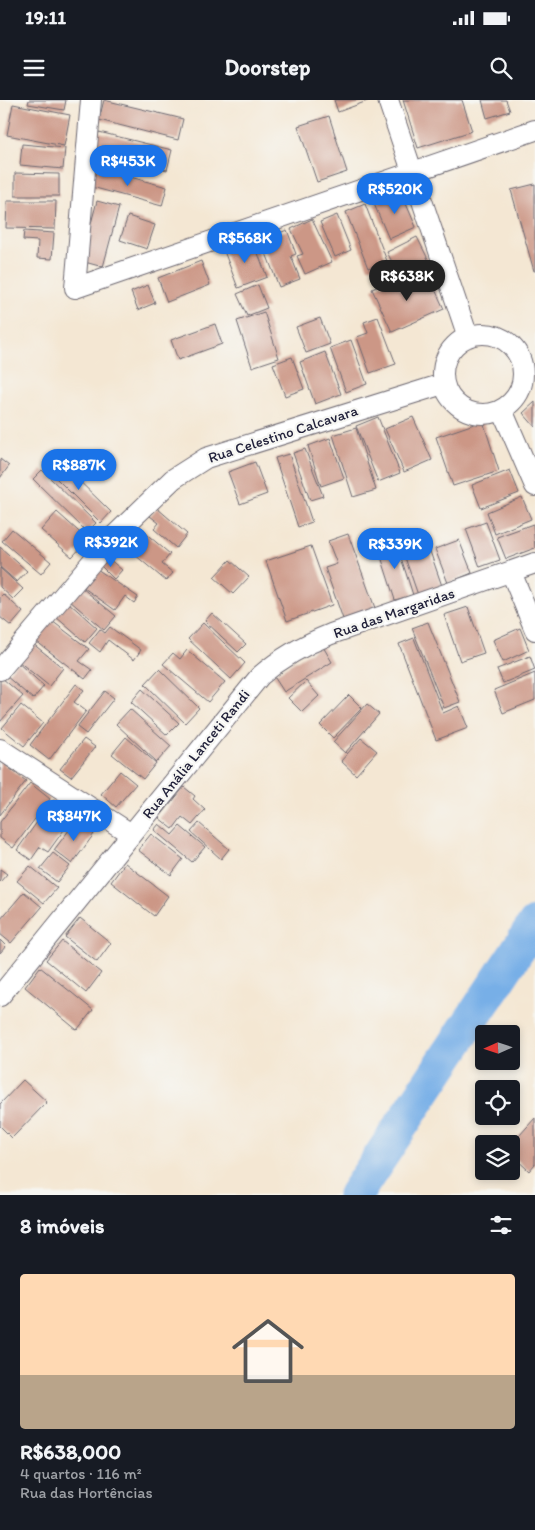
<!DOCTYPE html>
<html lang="pt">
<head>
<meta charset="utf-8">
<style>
	:root { --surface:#171b24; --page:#242831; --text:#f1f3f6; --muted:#9ea1a6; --accent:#1a73e8 }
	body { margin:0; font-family:Itim,sans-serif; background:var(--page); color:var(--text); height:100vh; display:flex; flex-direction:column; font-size:19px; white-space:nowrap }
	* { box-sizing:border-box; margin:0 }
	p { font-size:16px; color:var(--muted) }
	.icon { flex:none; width:28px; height:28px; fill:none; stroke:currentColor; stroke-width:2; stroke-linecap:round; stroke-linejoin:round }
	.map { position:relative; height:1095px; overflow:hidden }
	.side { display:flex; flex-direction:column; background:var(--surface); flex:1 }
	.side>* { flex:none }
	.needle { width:32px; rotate:267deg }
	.buttons { position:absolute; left:475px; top:925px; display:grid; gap:10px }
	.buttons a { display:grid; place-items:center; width:45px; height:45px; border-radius:5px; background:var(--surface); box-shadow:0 2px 8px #0003; font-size:25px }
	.price { position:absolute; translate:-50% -42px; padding:0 11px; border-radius:18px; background:var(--accent); color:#fff; font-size:16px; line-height:32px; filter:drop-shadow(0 1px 2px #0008) }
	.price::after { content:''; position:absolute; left:50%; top:30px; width:15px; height:11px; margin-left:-8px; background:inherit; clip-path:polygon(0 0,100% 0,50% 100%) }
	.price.active { background:#222; color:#fff }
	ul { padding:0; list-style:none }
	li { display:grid; align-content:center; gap:10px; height:265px; padding:0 20px }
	li span { display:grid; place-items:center; height:155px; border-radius:5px; color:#555 }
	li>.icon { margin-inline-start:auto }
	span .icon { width:90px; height:90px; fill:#fffc; stroke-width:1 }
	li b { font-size:21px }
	h2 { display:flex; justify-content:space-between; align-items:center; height:60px; padding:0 20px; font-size:21px }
	.status { display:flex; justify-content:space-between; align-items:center; height:35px; padding:0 25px; background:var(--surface); direction:ltr }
	.status svg { height:14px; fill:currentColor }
	header { display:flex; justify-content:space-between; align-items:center; height:65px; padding:0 20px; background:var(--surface); font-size:22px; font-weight:800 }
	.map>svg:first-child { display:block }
</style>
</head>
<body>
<div class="status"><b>19:11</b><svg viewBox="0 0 49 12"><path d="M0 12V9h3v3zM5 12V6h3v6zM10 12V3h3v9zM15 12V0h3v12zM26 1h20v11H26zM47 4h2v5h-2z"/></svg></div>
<header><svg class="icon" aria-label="menu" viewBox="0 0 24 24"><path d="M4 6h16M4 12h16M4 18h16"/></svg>Doorstep<svg class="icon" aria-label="search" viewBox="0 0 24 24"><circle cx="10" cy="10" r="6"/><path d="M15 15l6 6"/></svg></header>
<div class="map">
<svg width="535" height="1095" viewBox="0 0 535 1095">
	<rect width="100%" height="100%" fill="#f6f6f2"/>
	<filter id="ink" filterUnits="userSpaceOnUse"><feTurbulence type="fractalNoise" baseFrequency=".02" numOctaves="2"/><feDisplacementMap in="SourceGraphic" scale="10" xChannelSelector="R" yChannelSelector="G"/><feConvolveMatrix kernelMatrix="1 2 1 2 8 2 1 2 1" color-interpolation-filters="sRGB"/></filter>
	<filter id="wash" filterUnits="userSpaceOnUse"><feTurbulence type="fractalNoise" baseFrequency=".0096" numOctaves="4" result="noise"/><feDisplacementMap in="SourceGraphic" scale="20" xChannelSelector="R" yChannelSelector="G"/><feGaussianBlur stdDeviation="1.12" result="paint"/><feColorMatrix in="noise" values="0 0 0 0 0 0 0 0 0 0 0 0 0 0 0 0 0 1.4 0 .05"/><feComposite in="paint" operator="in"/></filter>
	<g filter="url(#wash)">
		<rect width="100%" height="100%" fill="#f4e7d3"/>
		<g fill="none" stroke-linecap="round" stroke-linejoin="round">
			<path stroke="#77afe7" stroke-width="35" d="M355 1095 535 824"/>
		</g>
		<g id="blocks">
			<path fill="#cc9786" d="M29 0H66L64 10 28 4Z
				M104 0 183 19 178 40 99 20Z
				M334 0H370L338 12Z
				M403 0H462L472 31 418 48Z
				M482 0H506L510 11 487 18Z
				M13 4 70 15 64 46 7 35Z
				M329 16 347 72 317 82 298 26Z
				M99 32 172 50 167 70 94 52Z
				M22 44 65 48 63 69 20 65Z
				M93 67 167 87 162 106 88 86Z
				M15 73 59 74V96H15Z
				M535 84V171H534L511 90Z
				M401 92 416 127 389 139 374 104Z
				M7 101H56L55 129 6 128Z
				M97 101 119 107 103 167 81 161Z
				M365 104 387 161 368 168 346 112Z
				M337 115 351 150 335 157 320 122Z
				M128 116 155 125 147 149 120 140Z
				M312 119 332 162 305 174 297 156 303 154 291 129Z
				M287 130 296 154 291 156 300 179 279 187 261 140Z
				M24 131 54 133 52 159 37 158 38 141 23 140Z
				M417 137 433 169 403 184 387 152Z
				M253 140 267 177 238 188 224 151Z
				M201 161 210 185 167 202 158 178Z
				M429 176 444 209 392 232 372 189 395 179 400 189Z
				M148 185 155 203 138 210 131 192Z
				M258 185 267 208 247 216 237 194Z
				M264 212 279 258 252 267 237 221Z
				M378 217 396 264 370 273 357 237 368 233 364 222Z
				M320 218 330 244 306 253 296 227Z
				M215 224 222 244 178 260 171 240Z
				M351 240 367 284 346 292 330 248Z
				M325 252 341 294 315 304 300 262Z
				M292 257 304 289 285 296 273 264Z
				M535 302V327L523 313Z
				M378 317 400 373 378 382 356 326Z
				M413 317 432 360 404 372 385 329Z
				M483 321 499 371 453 386 436 337Z
				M356 328 376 390 353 397 333 335Z
				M330 338 344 378 321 386 308 346Z
				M305 349 323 396 310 400 293 353Z
				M289 354 312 422 298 427 275 358Z
				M0 359 9 366 0 378Z
				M57 359 111 412 101 423 47 369Z
				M255 362 267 394 240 404 228 372Z
				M42 370 96 423 87 432 33 379Z
				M510 370 519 393 481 408 472 385Z
				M522 397 531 419 495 434 487 412Z
				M157 408 187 434 176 448 154 429 159 423 150 416Z
				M57 412 88 440 72 457 41 430Z
				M486 422 500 460 480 467 466 429Z
				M533 424 535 448 506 459 497 437Z
				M12 429 51 462 41 474 2 441Z
				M143 431 170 454 162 464 173 473 166 481 128 449Z
				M348 434 375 508 343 519 325 468 337 464 328 441Z
				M424 434 442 486 418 495 400 443Z
				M395 439 413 495 395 500 377 444Z
				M459 440 472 473 448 483 435 449Z
				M311 446 332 505 287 521 266 461Z
				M0 447 27 471 17 482 0 467Z
				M108 458 122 470 114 479 101 466Z
				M230 460 249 477 233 494 214 477Z
				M0 468 23 489 13 499 0 487Z
				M97 469 138 497 134 503 125 496 115 510 84 488Z
				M82 488 116 516 104 530 70 501Z
				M3 494 23 512 11 526 0 517V497Z
				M68 502 97 528 85 542 56 517Z
				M468 507 484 553 460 561 444 515Z
				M212 513 246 544 238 552 205 521Z
				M52 521 89 549 79 561 92 570 85 579 36 541Z
				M428 522 460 602 444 608 412 528Z
				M203 523 245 563 231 579 188 539Z
				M110 527 141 550 134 560 108 540 100 552 89 543 100 529 105 533Z
				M520 528 529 550 503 562 493 540Z
				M414 538 443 613 459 606 468 628 436 640 399 544Z
				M32 543 63 568 49 586 18 561Z
				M322 545 332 562 284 592 273 575Z
				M187 550 225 582 208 602 163 564 173 553 180 559Z
				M530 556 535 570 503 583 497 569Z
				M17 562 44 586 33 599 6 576Z
				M159 569 199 608 185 623 145 584Z
				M535 573V600L503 613 494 590Z
				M2 578 23 596 0 622V580Z
				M306 581 319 596 302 612 288 598Z
				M76 584 84 590 74 602 86 611 49 660 30 645Z
				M142 589 179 623 167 635 131 602Z
				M105 591 114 598 86 634 77 627Z
				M349 595 362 608 333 638 320 625Z
				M367 604 379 614 345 653 333 642Z
				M21 605 43 623 24 646 2 628Z
				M130 609 171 646 157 662 116 624Z
				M126 637 156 663 143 679 112 654Z
				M361 638 377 651 356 675 341 661Z
				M84 639 95 647 71 677 60 669Z
				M0 661 26 681 0 715Z
				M120 671 136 684 116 707 101 694Z
				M30 683 50 699 13 748 0 738V722Z
				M184 687 195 696 193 699 205 710 192 725 182 717 173 729 159 718Z
				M53 700 74 716 48 752 40 747 31 760 17 750Z
				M76 721 94 734 72 764 54 750Z
				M199 723 229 749 221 759 191 732Z
				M159 724 172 735 180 726 205 747 192 762 154 730Z
				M151 734 183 759 171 775 138 750Z
				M53 753 70 766 57 782 40 769Z
				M125 763 168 796 154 816 111 782Z
				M30 766 57 788 44 803 17 781Z
				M0 769 7 774 0 782Z
				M24 792 42 807 11 843 0 834V820Z
				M80 818 111 843 97 862 65 837Z
				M0 840 6 846 0 853Z
				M62 841 101 873 86 893 46 860Z
				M40 867 93 910 77 930 25 887Z
				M23 980 47 1002 12 1038 0 1026V1004Z
				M535 1018V1064L529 1071 511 1054V1045Z"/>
		</g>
	</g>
	<g filter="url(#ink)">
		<use href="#blocks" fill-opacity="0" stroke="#6c6770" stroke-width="1"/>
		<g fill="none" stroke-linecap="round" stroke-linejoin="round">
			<g stroke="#6c6770" stroke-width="22">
				<path id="street" d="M91 0 75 188 535 30
					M388 0 468 237
					M443 274a40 40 0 1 1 80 0a40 40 0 1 1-80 0Z
					M502 310 535 386
					M511 472 535 530
					M0 570 113 437 173 379 206 358 443 284
					M0 649 131 734
					M0 896 260 576C282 557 303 545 331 534L535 463"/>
			</g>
			<use href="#street" stroke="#fff" stroke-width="20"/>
		</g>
	</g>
	<g text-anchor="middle" stroke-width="4.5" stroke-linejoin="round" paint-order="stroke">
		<g font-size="15" fill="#22223b" stroke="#f6f6f2">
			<text transform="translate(283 334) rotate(-18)" y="5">Rua Celestino Calcavara</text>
			<text transform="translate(394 513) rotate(-19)" y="5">Rua das Margaridas</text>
			<text transform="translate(196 654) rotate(-51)" y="5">Rua Anália Lanceti Randi</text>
		</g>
	</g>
</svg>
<div class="buttons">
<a><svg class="needle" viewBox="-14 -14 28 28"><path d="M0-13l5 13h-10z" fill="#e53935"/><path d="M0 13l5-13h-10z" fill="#9ea1a6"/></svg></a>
<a><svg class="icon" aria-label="locate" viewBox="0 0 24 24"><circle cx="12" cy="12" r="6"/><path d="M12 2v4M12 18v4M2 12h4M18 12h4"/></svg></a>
<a><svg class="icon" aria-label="layers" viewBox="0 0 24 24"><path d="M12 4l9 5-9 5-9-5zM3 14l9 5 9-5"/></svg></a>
</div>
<b class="price" style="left:128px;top:87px">R$453K</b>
<b class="price" style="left:395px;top:115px">R$520K</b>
<b class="price" style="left:245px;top:164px">R$568K</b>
<b class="price active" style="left:407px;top:202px">R$638K</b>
<b class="price" style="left:79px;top:391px">R$887K</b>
<b class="price" style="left:111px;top:468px">R$392K</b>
<b class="price" style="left:395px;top:470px">R$339K</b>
<b class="price" style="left:74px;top:742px">R$847K</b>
</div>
<section class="side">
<h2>8 imóveis<svg class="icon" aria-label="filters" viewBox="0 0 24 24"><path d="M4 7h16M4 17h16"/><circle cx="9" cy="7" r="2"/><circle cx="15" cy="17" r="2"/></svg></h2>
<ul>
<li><span style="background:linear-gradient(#ffd9b3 65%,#b9a48a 0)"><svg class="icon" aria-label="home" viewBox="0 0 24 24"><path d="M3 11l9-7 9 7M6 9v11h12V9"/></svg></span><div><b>R$638,000</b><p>4 quartos · 116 m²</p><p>Rua das Hortências</p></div></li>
</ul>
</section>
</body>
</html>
